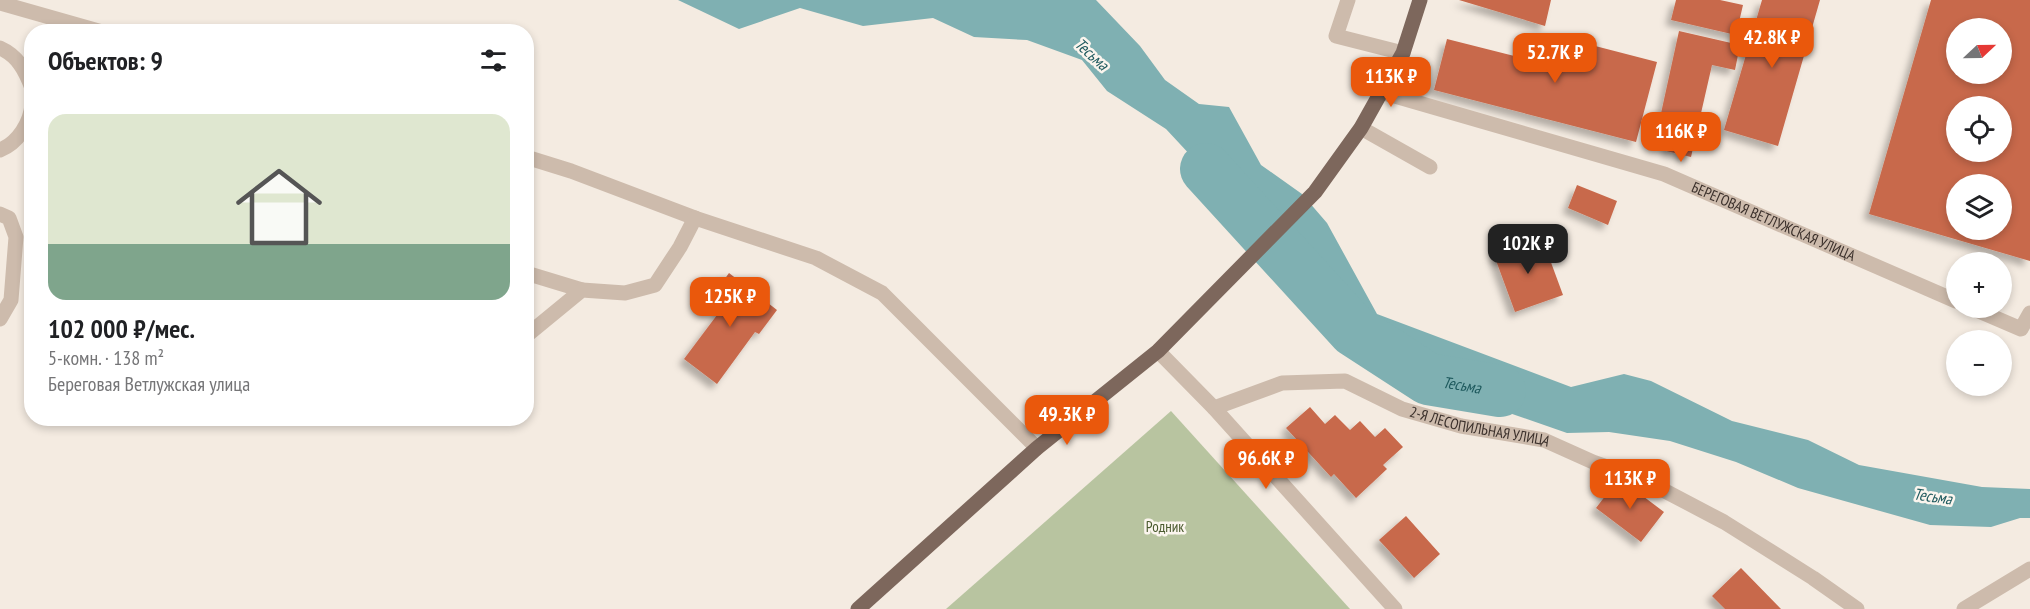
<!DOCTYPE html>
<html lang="ru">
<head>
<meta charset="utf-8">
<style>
	:root { --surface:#fff; --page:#f2f2f2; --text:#202124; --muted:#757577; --line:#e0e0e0; --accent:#ea580c }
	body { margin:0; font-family:"PT Sans Narrow",sans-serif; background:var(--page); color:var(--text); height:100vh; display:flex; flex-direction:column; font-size:22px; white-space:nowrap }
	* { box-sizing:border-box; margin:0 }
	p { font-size:20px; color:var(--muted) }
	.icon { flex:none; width:33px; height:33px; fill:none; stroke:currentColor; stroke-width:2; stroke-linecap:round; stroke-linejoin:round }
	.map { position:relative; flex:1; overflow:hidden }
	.side { position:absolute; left:24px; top:24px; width:510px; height:402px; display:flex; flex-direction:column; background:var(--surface); border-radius:24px; box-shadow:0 3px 9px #0003 }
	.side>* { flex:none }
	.needle { width:39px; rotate:68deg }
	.buttons { position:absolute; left:1946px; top:18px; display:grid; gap:12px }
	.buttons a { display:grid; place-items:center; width:66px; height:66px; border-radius:50%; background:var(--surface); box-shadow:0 3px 9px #0003; font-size:30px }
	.price { position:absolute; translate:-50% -51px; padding:0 14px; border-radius:12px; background:var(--accent); color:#fff; font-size:20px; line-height:39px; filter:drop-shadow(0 2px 3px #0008) }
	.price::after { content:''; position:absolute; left:50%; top:36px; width:18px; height:14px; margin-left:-9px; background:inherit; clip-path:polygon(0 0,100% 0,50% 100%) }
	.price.selected { background:#222; color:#fff }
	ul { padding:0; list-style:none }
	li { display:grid; align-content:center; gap:12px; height:318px; padding:0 24px }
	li+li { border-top:2px solid var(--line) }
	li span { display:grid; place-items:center; height:186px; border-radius:18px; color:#555 }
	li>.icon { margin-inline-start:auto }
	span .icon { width:108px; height:108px; fill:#fffc; stroke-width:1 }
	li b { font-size:26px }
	h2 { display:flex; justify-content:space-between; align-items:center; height:72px; padding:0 24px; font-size:26px }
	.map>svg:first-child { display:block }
</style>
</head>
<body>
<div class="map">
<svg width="2030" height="609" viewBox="0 0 2030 609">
	<defs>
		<filter id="shadow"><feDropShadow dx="-5.5" dy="5.5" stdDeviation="3" flood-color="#0004"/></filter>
	</defs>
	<rect width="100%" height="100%" fill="#f4ebe1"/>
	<path fill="#b8c4a0" d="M1171 411 1350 609H946Z"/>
	<path fill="#7fb0b2" d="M678 0H1096L1140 46 1165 80 1199 104 1229 107 1261 165 1302 194 1327 223 1377 314 1571 387 1624 374 1651 381 1732 421 1808 440 1859 465 1982 487 2030 489V518H2020L1991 527 1930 525 1798 488 1736 462 1670 441 1609 432 1567 433 1489 406 1456 404 1427 377 1407 365 1387 359 1329 301 1305 269 1260 226 1215 190 1193 158 1166 129 1107 91 1082 60 1027 40 974 37 933 18 863 26 800 8 739 29Z"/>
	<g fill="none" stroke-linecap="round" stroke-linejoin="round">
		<path stroke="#7fb0b2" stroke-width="52" id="s1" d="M1206 169 1354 331 1428 379 1500 391"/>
	</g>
	<path fill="#c8694b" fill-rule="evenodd" filter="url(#shadow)" d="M1459 0H1551L1545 26Z
		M1676 0H1720L1743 5 1736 35 1671 20Z
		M1762 0H1820L1778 146 1724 130Z
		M1931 0H2030V261L1869 214ZM1956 28H2001V74H1956ZM1956 106H2001V152H1956ZM1956 184H2001V230H1956Z
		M1679 31 1740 45 1735 70 1712 65 1691 157 1666 151 1671 130 1658 127Z
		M1545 33 1657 62 1636 142 1434 90 1447 39 1538 62Z
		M1577 185 1617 201 1608 225 1568 208Z
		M1542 238 1563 295 1515 312 1494 255Z
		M729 273 777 310 759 334 755 332 717 384 684 359 723 307 711 298Z
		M1310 407 1325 424 1335 415 1350 430 1360 421 1375 437 1385 428 1403 447 1383 465 1387 469 1356 498 1334 474 1331 477 1286 428Z
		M1619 478 1664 512 1641 542 1596 508Z
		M1406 516 1440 554 1414 578 1379 540Z
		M1741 568 1781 609H1725L1712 596Z"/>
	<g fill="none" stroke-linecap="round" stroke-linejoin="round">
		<g stroke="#cdbbac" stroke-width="15">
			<path d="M1348 0 1336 36 1403 53"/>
			<path d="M0 3 102 32"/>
			<path d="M0 48C18 56 25 70 32 88"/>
			<path id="s2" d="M1381 92 1664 174 1956 301"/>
			<path d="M1361 128 1430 167"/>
			<path d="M0 150C18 143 31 122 32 104"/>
			<path d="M526 157 571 171 695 218 816 258 882 293 1037 448"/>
			<path d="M0 214 9 218 16 237 11 300 0 319"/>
			<path d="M526 273 582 290"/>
			<path d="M1972 308 2021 329 2030 313"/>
			<path d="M526 336 582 290 625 293 655 285 680 247 695 218"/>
			<path d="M1158 351 1214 408 1395 609"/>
			<path id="s3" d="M1214 408 1282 383 1345 381 1402 409 1461 426 1544 440 1593 462 1644 480 1724 522 1813 578 1857 609"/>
			<path d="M1964 609 2030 569"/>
		</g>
		<path stroke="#7d675c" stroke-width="15" d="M858 609 1037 448 1158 351 1315 192 1361 128 1403 53 1420 0"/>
	</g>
	<g text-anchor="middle" stroke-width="5" stroke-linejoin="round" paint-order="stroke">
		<g font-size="15" fill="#3b302b" stroke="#fbf5ee">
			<text dy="5" stroke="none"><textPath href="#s2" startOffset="414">БЕРЕГОВАЯ ВЕТЛУЖСКАЯ УЛИЦА</textPath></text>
			<text dy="5" stroke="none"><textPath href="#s3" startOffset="279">2-Я ЛЕСОПИЛЬНАЯ УЛИЦА</textPath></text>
		</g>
		<g font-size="15" fill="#4a5a2e" stroke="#fbf5ee">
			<text x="1165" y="532">Родник</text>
		</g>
		<g font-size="16" font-style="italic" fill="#1f5a5e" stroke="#fbf5ee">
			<text transform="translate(1092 54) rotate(42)" y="6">Тесьма</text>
			<text dy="6" stroke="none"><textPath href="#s1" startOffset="342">Тесьма</textPath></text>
			<text transform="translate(1933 496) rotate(8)" y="6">Тесьма</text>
		</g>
	</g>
</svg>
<div class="buttons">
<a><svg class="needle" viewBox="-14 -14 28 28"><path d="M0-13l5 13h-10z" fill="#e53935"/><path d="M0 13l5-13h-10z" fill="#757577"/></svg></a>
<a><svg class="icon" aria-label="locate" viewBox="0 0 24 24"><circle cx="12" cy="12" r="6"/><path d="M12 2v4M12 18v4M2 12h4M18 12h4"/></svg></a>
<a><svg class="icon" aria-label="layers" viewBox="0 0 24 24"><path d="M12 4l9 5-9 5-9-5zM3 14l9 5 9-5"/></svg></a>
<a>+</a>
<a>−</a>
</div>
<b class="price" style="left:1772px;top:69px">42.8K ₽</b>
<b class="price" style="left:1555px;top:84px">52.7K ₽</b>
<b class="price" style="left:1391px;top:108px">113K ₽</b>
<b class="price" style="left:1681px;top:163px">116K ₽</b>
<b class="price selected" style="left:1528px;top:275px">102K ₽</b>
<b class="price" style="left:730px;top:328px">125K ₽</b>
<b class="price" style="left:1067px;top:446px">49.3K ₽</b>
<b class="price" style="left:1266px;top:490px">96.6K ₽</b>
<b class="price" style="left:1630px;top:510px">113K ₽</b>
<section class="side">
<h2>Объектов: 9<svg class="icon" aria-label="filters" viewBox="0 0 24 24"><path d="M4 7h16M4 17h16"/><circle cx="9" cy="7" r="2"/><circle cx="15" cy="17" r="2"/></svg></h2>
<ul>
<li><span style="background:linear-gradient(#dfe7d0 70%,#7fa58c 0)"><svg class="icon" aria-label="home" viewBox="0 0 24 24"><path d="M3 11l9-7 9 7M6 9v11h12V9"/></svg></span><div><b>102 000 ₽/мес.</b><p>5-комн. · 138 m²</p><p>Береговая Ветлужская улица</p></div></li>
</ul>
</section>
</div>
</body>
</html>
